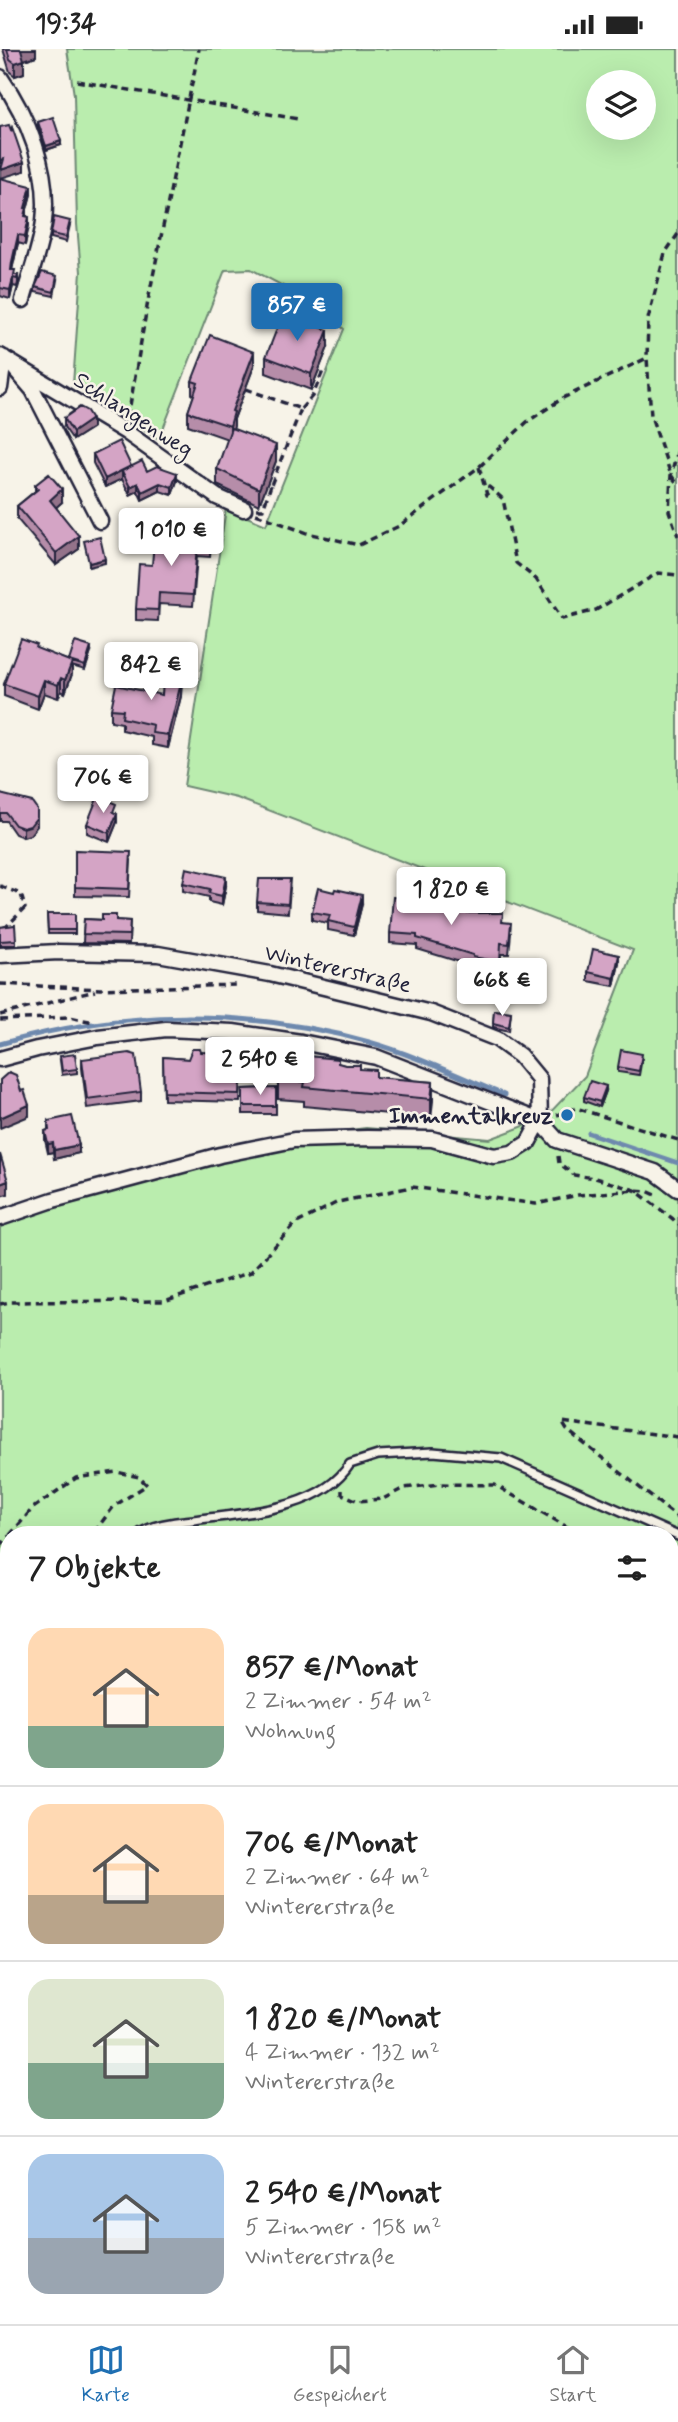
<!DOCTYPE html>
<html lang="de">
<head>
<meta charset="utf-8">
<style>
	:root { --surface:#fff; --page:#f2f2f2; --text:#222; --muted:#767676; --line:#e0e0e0; --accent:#1f6fb2 }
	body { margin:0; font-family:Mynerve,sans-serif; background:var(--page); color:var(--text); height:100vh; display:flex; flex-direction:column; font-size:26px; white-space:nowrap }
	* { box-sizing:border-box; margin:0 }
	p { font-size:23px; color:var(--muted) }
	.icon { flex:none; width:38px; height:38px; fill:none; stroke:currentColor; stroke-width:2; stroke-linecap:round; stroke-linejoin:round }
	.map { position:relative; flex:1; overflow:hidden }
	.panel { position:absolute; left:0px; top:1477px; width:679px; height:798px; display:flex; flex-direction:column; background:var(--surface); border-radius:28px 28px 0 0; box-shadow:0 7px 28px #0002 }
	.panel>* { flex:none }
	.controls { position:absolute; left:586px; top:21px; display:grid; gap:14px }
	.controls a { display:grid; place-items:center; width:70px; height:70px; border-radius:50%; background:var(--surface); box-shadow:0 7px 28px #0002; font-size:35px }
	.price { position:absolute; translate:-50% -60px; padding:0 16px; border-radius:7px; background:#fff; color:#222; font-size:23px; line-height:46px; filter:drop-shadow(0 2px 4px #0008) }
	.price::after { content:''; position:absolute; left:50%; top:42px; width:21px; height:16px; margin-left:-10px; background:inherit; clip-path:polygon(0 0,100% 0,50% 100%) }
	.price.active { background:var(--accent); color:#fff }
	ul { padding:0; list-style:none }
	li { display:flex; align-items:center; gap:21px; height:175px; padding:0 28px }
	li+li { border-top:2px solid var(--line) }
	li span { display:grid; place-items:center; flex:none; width:196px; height:140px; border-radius:21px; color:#555 }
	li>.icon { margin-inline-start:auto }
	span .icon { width:84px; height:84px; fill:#fffc; stroke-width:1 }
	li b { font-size:30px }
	h2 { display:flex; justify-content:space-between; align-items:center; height:84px; padding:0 28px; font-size:30px }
	.status { display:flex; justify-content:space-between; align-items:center; height:49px; padding:0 35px; background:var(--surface); direction:ltr }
	.status svg { height:19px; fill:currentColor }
	.tab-bar { display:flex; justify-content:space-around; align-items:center; height:98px; border-top:2px solid var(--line); background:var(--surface); font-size:19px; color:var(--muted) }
	.tab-bar a { display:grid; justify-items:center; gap:4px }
	.tab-bar .active { color:var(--accent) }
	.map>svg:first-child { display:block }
</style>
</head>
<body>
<div class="status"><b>19:34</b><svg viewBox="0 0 49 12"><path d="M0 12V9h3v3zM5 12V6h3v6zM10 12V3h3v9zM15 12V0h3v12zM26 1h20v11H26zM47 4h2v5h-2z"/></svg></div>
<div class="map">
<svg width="678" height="2275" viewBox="0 0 678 2275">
	<rect width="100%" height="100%" fill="#f7f3e8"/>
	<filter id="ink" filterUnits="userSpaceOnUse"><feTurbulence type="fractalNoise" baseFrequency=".0143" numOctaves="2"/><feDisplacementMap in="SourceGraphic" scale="14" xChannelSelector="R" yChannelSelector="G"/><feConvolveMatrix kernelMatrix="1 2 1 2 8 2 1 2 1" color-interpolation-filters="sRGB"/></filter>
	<g filter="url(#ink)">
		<path fill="#baedae" stroke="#6e8874" stroke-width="2" fill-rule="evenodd" d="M67 0H678V2275H0V1168L217 1098 366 1079 490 1090 545 1069 585 1027 633 901 237 749 184 737 226 459 266 476 344 280 304 248 251 220 225 221 159 390 73 335 81 223 77 175 74 46ZM598 33H644V79H598ZM9 1486H670V2266H9Z"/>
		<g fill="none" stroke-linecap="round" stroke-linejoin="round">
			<path stroke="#6e89ae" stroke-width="5" d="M0 995C121 960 248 959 369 993 415 1006 460 1028 504 1046
				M589 1084 678 1114"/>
			<g stroke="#22223b" stroke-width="12">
				<path id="service" d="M137 1486C152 1475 174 1473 193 1471 243 1464 320 1462 350 1415L378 1406 433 1403 501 1409 678 1487
					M41 2275 42 2266"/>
			</g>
			<g stroke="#22223b" stroke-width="19">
				<path id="minor" d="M0 28C28 68 50 122 44 172 41 198 30 225 23 251
					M0 307 126 383 217 448 244 460
					M15 320 33 341 100 472
					M0 339 4 309
					M0 906 59 903 158 905 270 925 431 964 497 990 520 1007 539 1030 540 1072 528 1094 512 1104 494 1107 432 1090 367 1089 294 1091 220 1106 53 1151 0 1169
					M0 1010 37 1000 98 988 166 980 233 983 301 993 376 1008 540 1072 557 1091 655 1123 678 1140"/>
			</g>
			<path stroke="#22223b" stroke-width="3.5" stroke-dasharray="7 5" stroke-linecap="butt" d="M77 32 298 70
				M678 185 665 204 648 270 647 309 651 367 671 426 678 436
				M246 340 301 360 271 436
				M301 360 313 346 323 322 319 320
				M128 368 148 252 199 0
				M678 401 671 426 669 462 678 487
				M479 418 487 446 489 438 503 450 516 514 536 530 562 570 596 561 658 524 678 526
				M257 460H263L271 436
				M256 465 307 484 359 496 399 477 479 418 527 373 563 349 647 309
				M0 837 21 845 25 859 7 877 0 880
				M0 935 100 940 236 936
				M0 966 95 942
				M0 971 69 968 94 973
				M557 1066 576 1059 678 1091
				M558 1107 559 1114 574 1126 595 1129 635 1141 673 1170 678 1176
				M0 1255 10 1253 164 1252 251 1223 295 1175 338 1153 412 1138 536 1155 578 1146 635 1141 647 1142 658 1147
				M678 1388 562 1373 567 1381 678 1469
				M342 1441V1445L358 1452 383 1450 404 1439 440 1435 495 1436 581 1486
				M10 1486 33 1459 76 1429 117 1423 139 1428 147 1436 114 1457 92 1486
				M0 1497 9 1487
				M670 1557 678 1562
				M670 1826 678 1830
				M670 1932 678 1936
				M670 2116 678 2114
				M670 2178 678 2175
				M93 2266 95 2275
				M250 2266 254 2275
				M294 2266 298 2275
				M363 2266 364 2275
				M632 2266 634 2275"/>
			<use href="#service" stroke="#f7f3e8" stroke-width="7"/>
			<use href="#minor" stroke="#f7f3e8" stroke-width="14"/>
		</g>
		<path fill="#b68da9" stroke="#22223b" stroke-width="2" d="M3 0H36V7L24 11V24L15 27 10 23Z
			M38 73 61 96 46 101 38 78Z
			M0 129 31 145 27 160V167L29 176 25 196 18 194 12 221 15 226H18V234L17 238 13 237 10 250 0 247Z
			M70 176 66 193 51 189V185Z
			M57 231 54 247 35 243V238Z
			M328 298 311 341 266 324V308Z
			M254 317 234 370 233 380 276 412 259 456 217 436V420L228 390 188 376V363L194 346 192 345V332Z
			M64 369 92 379 73 391 64 378Z
			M93 405 177 432 172 446 160 442 142 451 138 442 130 446 122 430 105 438 93 414Z
			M35 436 62 453 56 458 79 500 56 516 17 470V457L35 442Z
			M211 491 210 508 197 507 193 557 159 555 158 572 136 571V560L181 494Z
			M37 600 69 612 91 603 85 621 72 617V625L65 644 61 642 58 649 44 644 38 660 4 647V635Z
			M182 631 181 647 168 699 152 696V688L122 681V674L111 672V660L162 646Z
			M0 745 37 760V777L30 786 23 788 15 785 6 772H0Z
			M116 764 117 773 109 793 87 784V775Z
			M75 801 131 811 129 848 75 847Z
			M183 834 226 837 222 856 209 853V848L183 842Z
			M290 839 288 864 257 861V853Z
			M362 855 354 886 328 881V874L312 871V863Z
			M456 864 503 873 511 884 509 905H501L500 924 473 919V917L417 900V896L390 894V884Z
			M47 865H75V885H48Z
			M84 870 130 872 129 895 83 894Z
			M0 878 16 891V896H0Z
			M619 914 614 937 588 932V923Z
			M494 961 511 963 509 982 493 978Z
			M201 1003 242 1013 240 1053 164 1051 163 1008 188 1010Z
			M309 1007 360 1020 376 1029 433 1033 431 1069 304 1057V1052L278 1050V1031Z
			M642 1009 639 1026 618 1023V1018Z
			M82 1010 141 1043V1052L87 1059 82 1019Z
			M60 1011 77 1020V1024L62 1026Z
			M276 1039V1065H243V1040Z
			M606 1042 600 1058 584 1052V1048Z
			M48 1072 79 1104 54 1110 53 1103 48 1104 45 1091V1082L48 1081Z"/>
		<path fill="#94738a" stroke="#22223b" stroke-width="2" d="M21 0H36V7L21 12Z
			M24 11V24L15 27V14Z
			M61 92V96L46 101V97Z
			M4 110V118L0 120V111Z
			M24 113V122L1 129V121Z
			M31 137V145L27 160V167L25 175V159Z
			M29 168V176L25 196V187Z
			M18 186V194L12 221V213Z
			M13 229V237L10 250V241Z
			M328 281V298L311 341V325Z
			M254 303V317L234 370V377L230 390V377L232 362Z
			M92 370V379L73 391V383Z
			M276 396V412L259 456V440Z
			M131 417 122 422V430L105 438V430Z
			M177 424V432L172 446V438Z
			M138 434V442L130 446V438Z
			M160 434V442L142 451V443Z
			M62 440V453L50 464V451Z
			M79 487V500L56 516V504Z
			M105 510V514L89 518V514Z
			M91 598V603L85 621V617Z
			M72 613V625L65 644V631Z
			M182 618 181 647 168 699V686Z
			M61 629V642L58 649V636Z
			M44 631V644L38 660V647Z
			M117 765V773L109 793V784Z
			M37 768V777L30 786 23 788V779Z
			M226 828V837L222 856V847Z
			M362 846V855L354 886V878Z
			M619 906V914L614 937V929Z
			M433 1033V1052L431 1069V1050Z
			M606 1037V1042L600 1058V1053Z
			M29 1056V1067L0 1079V1069Z
			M53 1094V1103L48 1104V1095Z
			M79 1096V1104L54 1110V1101Z
			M8 1132V1145L0 1147V1135Z"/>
		<path fill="#d4a4c5" stroke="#22223b" stroke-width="2" d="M7 0H21L24 11 15 14 10 10Z
			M53 68 61 92 46 97 38 73Z
			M9 76 11 81 12 78 24 113 1 121 4 110 0 111V78Z
			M0 129 31 137 25 159H27L25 167 29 168 25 187 18 186 12 213 11 221H15L14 226H18L17 230 13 229 10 241 0 239Z
			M54 168 70 172 66 188 51 185Z
			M42 223 57 227 54 243 35 238Z
			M283 264 328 281 311 325 266 308Z
			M210 286 254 303 232 362 234 363 230 377 188 363 198 334 192 332Z
			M80 358 87 362 92 370 73 383 64 369Z
			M231 379 276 396 259 440 217 420Z
			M119 392 131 417 105 430 93 405Z
			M142 412 147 422 157 417 177 424 172 438 160 434 142 443 138 434 130 438 122 422Z
			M49 425 62 440 50 451 79 487 56 504 17 457 38 440 35 436Z
			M182 478 211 480 210 497 197 496 193 546 159 544 158 561 136 560 139 515 152 516 154 492 181 494Z
			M100 488 105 510 89 514 84 492Z
			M21 590 37 596 36 599 72 613 65 631 61 629 58 636 44 631 38 647 4 635Z
			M75 593 91 598 85 617 69 612Z
			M164 617 182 618 181 634 168 686 152 684 153 676 122 669 123 661 111 660 116 636 162 646Z
			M0 745 32 753 37 760V768L30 777 23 779 15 776 6 764H0Z
			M98 747 116 755 113 763 117 765 109 784 87 775Z
			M75 801 131 803 129 840 75 838Z
			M186 819 226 828 222 847 209 844 210 840 183 834Z
			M259 830H290L288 855 257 853Z
			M318 839 334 843 335 840 362 846 354 878 328 872 330 866 312 863Z
			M393 848 456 853 455 864H503L502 873 511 874 509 895 501 894 500 913 473 908V906L417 889V886L390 884Z
			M47 865H75V881H48Z
			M102 866H116V871L130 872 129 886 83 885 84 870 102 871Z
			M15 876 16 891 0 892V878Z
			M593 900 619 906 614 929 588 923Z
			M494 961 511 963 509 978 493 974Z
			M235 997 239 1005H242L240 1045 164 1043 163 1008 188 1010 192 1000H200L201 1003 229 1004Z
			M281 1001 309 1003 308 1007 338 1010V1014L345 1016H360V1020L376 1021V1028L433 1033 431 1050 304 1038 305 1033 278 1031Z
			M621 1001 642 1005 639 1022 618 1018Z
			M129 1004 136 1006 141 1043 87 1050 82 1010Z
			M75 1005 77 1020 62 1022 60 1007Z
			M9 1023 16 1026 21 1042 24 1041 29 1056 0 1069V1031Z
			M590 1032 606 1037 600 1053 584 1048Z
			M276 1039V1057H243V1040Z
			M72 1067 79 1096 54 1101 53 1094 48 1095 45 1082 49 1081 48 1072Z
			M0 1105 8 1132 0 1135Z"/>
	</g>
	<circle fill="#1f6fb2" stroke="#f7f3e8" stroke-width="2.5" cx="567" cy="1066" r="7"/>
	<g text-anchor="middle" stroke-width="5" stroke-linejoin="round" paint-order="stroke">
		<g font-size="23" fill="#22223b" stroke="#f7f3e8">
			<text transform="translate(134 365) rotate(33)" y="8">Schlangenweg</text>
			<text transform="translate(338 919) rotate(13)" y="8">Wintererstraße</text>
		</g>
		<g font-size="23" font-weight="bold" fill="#22223b" stroke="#f7f3e8" text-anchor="end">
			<text x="553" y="1074">Immentalkreuz</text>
		</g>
	</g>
</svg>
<div class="controls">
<a><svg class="icon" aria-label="layers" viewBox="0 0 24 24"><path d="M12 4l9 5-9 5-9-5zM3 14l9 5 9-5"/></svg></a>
</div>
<b class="price active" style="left:297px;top:294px">857 €</b>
<b class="price" style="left:171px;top:519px">1 010 €</b>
<b class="price" style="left:151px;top:653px">842 €</b>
<b class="price" style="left:103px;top:766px">706 €</b>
<b class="price" style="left:451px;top:878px">1 820 €</b>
<b class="price" style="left:502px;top:969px">668 €</b>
<b class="price" style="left:260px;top:1048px">2 540 €</b>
<section class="panel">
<h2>7 Objekte<svg class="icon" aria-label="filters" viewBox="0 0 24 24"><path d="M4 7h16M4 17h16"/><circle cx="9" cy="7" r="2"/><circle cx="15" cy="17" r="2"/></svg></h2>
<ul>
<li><span style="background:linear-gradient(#ffd9b3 70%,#7fa58c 0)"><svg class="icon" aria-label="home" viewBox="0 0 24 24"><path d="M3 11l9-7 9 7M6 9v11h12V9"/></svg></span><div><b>857 €/Monat</b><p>2 Zimmer · 54 m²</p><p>Wohnung</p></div></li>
<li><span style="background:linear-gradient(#ffd9b3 65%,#b9a48a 0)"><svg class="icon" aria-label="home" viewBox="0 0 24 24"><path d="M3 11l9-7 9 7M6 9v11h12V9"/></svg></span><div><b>706 €/Monat</b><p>2 Zimmer · 64 m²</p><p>Wintererstraße</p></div></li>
<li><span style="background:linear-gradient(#dfe7d0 60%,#7fa58c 0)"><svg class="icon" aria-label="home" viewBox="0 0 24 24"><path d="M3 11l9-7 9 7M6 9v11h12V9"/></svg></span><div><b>1 820 €/Monat</b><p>4 Zimmer · 132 m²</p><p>Wintererstraße</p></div></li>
<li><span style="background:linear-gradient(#a9c7e8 60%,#9aa5b1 0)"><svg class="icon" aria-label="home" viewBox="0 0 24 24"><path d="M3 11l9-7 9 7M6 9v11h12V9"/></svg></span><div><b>2 540 €/Monat</b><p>5 Zimmer · 158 m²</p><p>Wintererstraße</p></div></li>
</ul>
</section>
</div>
<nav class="tab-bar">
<a class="active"><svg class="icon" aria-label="map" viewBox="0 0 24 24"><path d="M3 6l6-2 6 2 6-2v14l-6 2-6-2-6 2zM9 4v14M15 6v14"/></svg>Karte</a>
<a><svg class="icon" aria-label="saved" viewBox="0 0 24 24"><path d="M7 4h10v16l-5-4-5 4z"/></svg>Gespeichert</a>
<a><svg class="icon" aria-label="home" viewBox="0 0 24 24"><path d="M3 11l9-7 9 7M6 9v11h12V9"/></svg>Start</a>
</nav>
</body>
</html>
